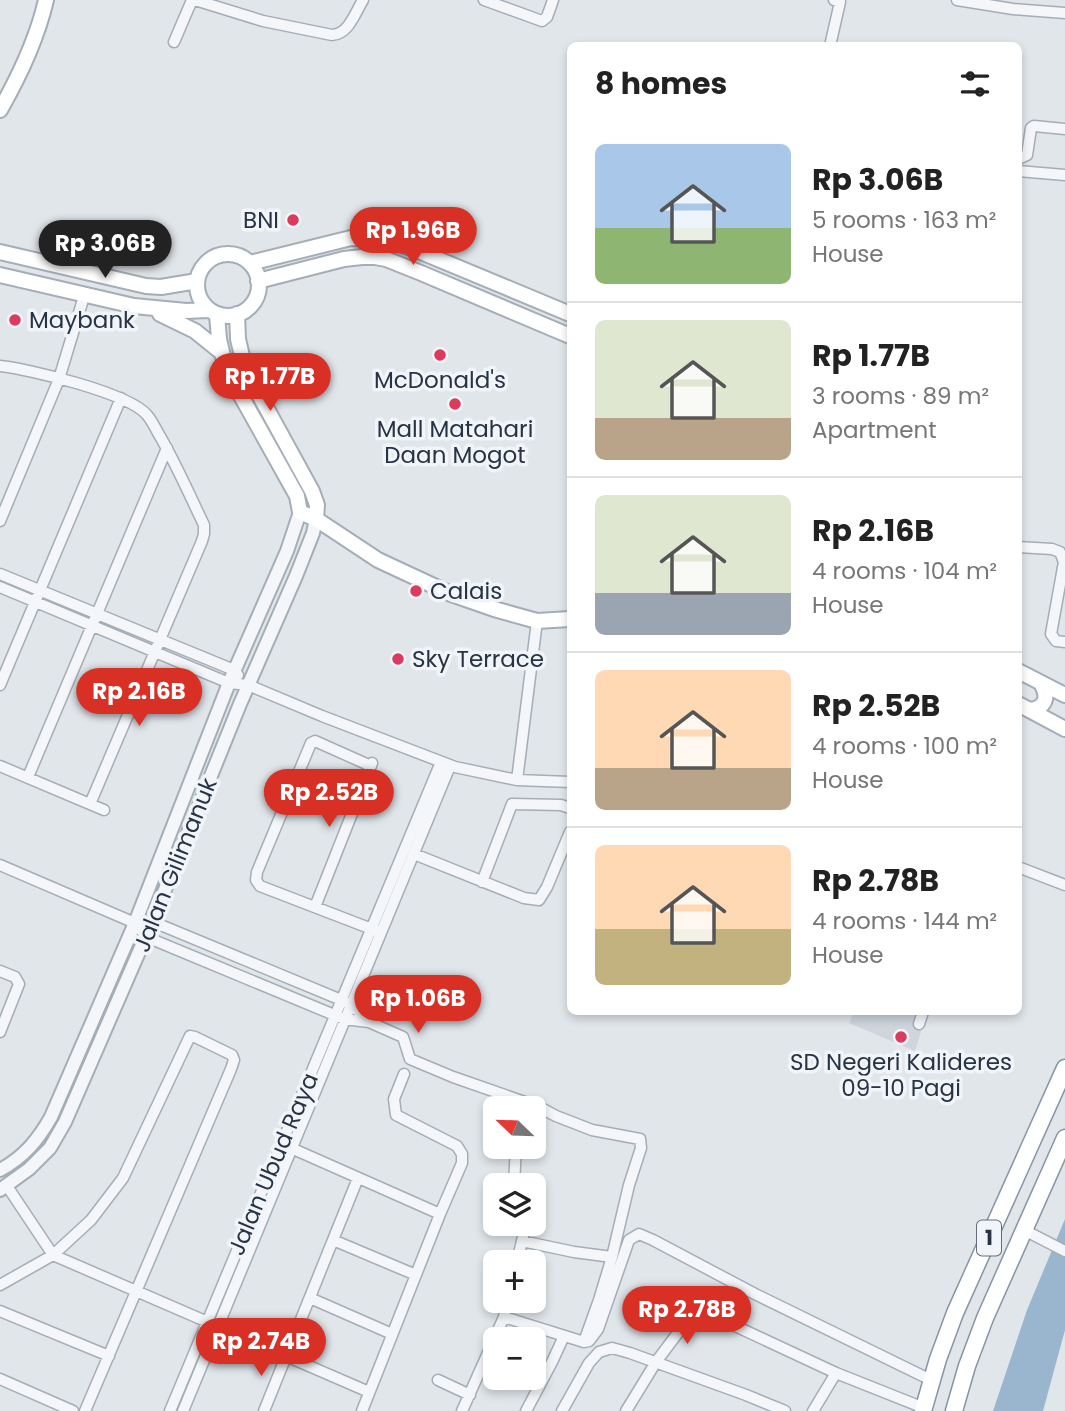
<!DOCTYPE html>
<html lang="en">
<head>
<meta charset="utf-8">
<style>
	:root { --surface:#fff; --page:#f2f2f2; --text:#222; --muted:#767676; --line:#e0e0e0; --accent:#d93025 }
	body { margin:0; font-family:Poppins,sans-serif; background:var(--page); color:var(--text); height:100vh; display:flex; flex-direction:column; font-size:26px; white-space:nowrap }
	* { box-sizing:border-box; margin:0 }
	p { font-size:23px; color:var(--muted) }
	.icon { flex:none; width:38px; height:38px; fill:none; stroke:currentColor; stroke-width:2; stroke-linecap:round; stroke-linejoin:round }
	.map { position:relative; flex:1; overflow:hidden }
	.drawer { position:absolute; left:567px; top:42px; width:455px; height:973px; display:flex; flex-direction:column; background:var(--surface); border-radius:10px; box-shadow:0 4px 10px #0003 }
	.drawer>* { flex:none }
	.needle { width:46px; rotate:293deg }
	.fabs { position:absolute; left:483px; top:1096px; display:grid; gap:14px }
	.fabs a { display:grid; place-items:center; width:63px; height:63px; border-radius:10px; background:var(--surface); box-shadow:0 4px 10px #0003; font-size:35px }
	.price { position:absolute; translate:-50% -60px; padding:0 16px; border-radius:24px; background:var(--accent); color:#fff; font-size:23px; line-height:46px; filter:drop-shadow(0 2px 4px #0008) }
	.price::after { content:''; position:absolute; left:50%; top:42px; width:21px; height:16px; margin-left:-10px; background:inherit; clip-path:polygon(0 0,100% 0,50% 100%) }
	.price.selected { background:#222; color:#fff }
	ul { padding:0; list-style:none }
	li { display:flex; align-items:center; gap:21px; height:175px; padding:0 28px }
	li+li { border-top:2px solid var(--line) }
	li span { display:grid; place-items:center; flex:none; width:196px; height:140px; border-radius:10px; color:#555 }
	li>.icon { margin-inline-start:auto }
	span .icon { width:84px; height:84px; fill:#fffc; stroke-width:1 }
	li b { font-size:30px }
	h2 { display:flex; justify-content:space-between; align-items:center; height:84px; padding:0 28px; font-size:30px }
	.map>svg:first-child { display:block }
</style>
</head>
<body>
<div class="map">
<svg width="1065" height="1411" viewBox="0 0 1065 1411">
	<rect width="100%" height="100%" fill="#e1e6eb"/>
	<path fill="#cfd5dd" d="M854 1012H927L915 1051 849 1023Z"/>
	<path fill="#99b6ce" d="M1065 1219V1330L1043 1411H993L1027 1310Z"/>
	<g fill="none" stroke-linecap="round" stroke-linejoin="round">
		<g stroke="#a5adb6" stroke-width="13">
			<path id="minor" d="M195 0 263 21 332 35C349 34 355 13 363 0
				M484 0 542 21 547 17 553 0
				M957 0 1013 9 1065 13
				M174 42 192 0
				M830 46 840 2 834 0
				M1018 159 1027 155 1031 128 1034 126 1065 129
				M1018 171 1065 175
				M0 366C29 369 129 393 147 415 153 422 156 430 161 438 177 466 190 496 204 525V534L202 541 90 804
				M0 521 59 379 85 293
				M1018 547 1052 549 1060 552 1064 562 1051 634 1056 641 1065 642
				M0 574 234 670 238 675
				M0 587 229 683 248 685 322 716 455 767 517 780 570 782
				M0 685 121 398
				M0 766 104 810
				M371 766 315 741 311 743 257 872 256 880 260 886 377 931
				M28 777 167 448
				M517 780 537 621
				M414 854 524 898 539 900 547 887 570 832
				M0 865 135 923 152 922 163 926 351 1004 369 1022
				M1018 867 1065 885
				M482 882 512 804 561 805 570 808
				M315 907 372 763
				M135 923 146 936 156 941 344 1019 369 1022 403 1037 410 1059 453 1077 539 1107 556 1116 592 1130 640 1139 641 1148 629 1185 612 1257 599 1300 584 1342
				M0 971 15 977 19 984 0 1032
				M919 1024 923 1012
				M291 1148 440 1214
				M514 1185 516 1146
				M7 1186 53 1255 369 1392
				M1024 1230 1065 1251
				M333 1240 416 1275
				M522 1241 526 1223
				M517 1262 522 1241 574 1252 612 1257
				M0 1285 53 1255 91 1220 123 1178 190 1036 195 1037 232 1055 234 1060 231 1069 85 1411
				M310 1298 392 1334
				M0 1311 109 1356
				M504 1317 508 1300
				M584 1342 589 1341 598 1329 629 1240 639 1234 653 1240 755 1294 931 1380
				M0 1379 73 1411
				M438 1380 470 1395
				M170 1411 441 762
				M183 1411 450 766
				M264 1411 358 1178
				M362 1411 440 1214 462 1163V1154L457 1146 396 1115 394 1099 404 1074
				M462 1411 504 1317 584 1342
				M526 1411 552 1362 564 1336
				M562 1411 589 1363 599 1352 612 1348 630 1353 746 1395 785 1411
				M626 1411 656 1362 695 1310H701L836 1373
				M813 1411 836 1373 924 1408"/>
		</g>
		<g stroke="#a5adb6" stroke-width="16">
			<path id="tertiary" d="M0 1170C24 1157 38 1140 51 1117L135 923 229 683 287 551 300 512
				M0 1190 29 1169 50 1148 65 1122 152 922 240 704 296 576 313 533 316 519"/>
		</g>
		<g stroke="#a5adb6" stroke-width="18">
			<path id="secondary" d="M0 110C20 75 37 39 46 0
				M0 252 146 286 161 287 197 281
				M197 285a31 31 0 1 1 62 0a31 31 0 1 1-62 0Z
				M250 263 351 238 382 239 409 247 570 314
				M0 275 134 306 186 311 208 310
				M258 281 344 259 362 257H375L386 259 421 273 570 336
				M160 314 195 331 221 352
				M237 314 238 339 245 369 312 491 317 505 316 519
				M217 315 219 339 226 369 297 496 300 512 316 519 378 560 451 594 494 609 537 621 570 619
				M1018 671 1065 695
				M1018 704 1065 729
				M1030 710C1045 708 1049 698 1042 685"/>
		</g>
		<g stroke="#8794a3" stroke-width="19">
			<path id="trunk" d="M923 1411 938 1359 955 1313 1065 1068
				M954 1411 967 1366 985 1318 1065 1138"/>
		</g>
		<use href="#minor" stroke="#f4f6f9" stroke-width="10"/>
		<use href="#tertiary" stroke="#f4f6f9" stroke-width="12"/>
		<use href="#secondary" stroke="#fff" stroke-width="14"/>
		<use href="#trunk" stroke="#fff" stroke-width="16"/>
	</g>
	<g fill="#db3b5c" stroke="#f1f4f8" stroke-width="2.5">
		<circle cx="293" cy="220" r="7"/>
		<circle cx="15" cy="320" r="7"/>
		<circle cx="440" cy="355" r="7"/>
		<circle cx="455" cy="404" r="7"/>
		<circle cx="416" cy="591" r="7"/>
		<circle cx="398" cy="659" r="7"/>
		<circle cx="901" cy="1037" r="7"/>
	</g>
	<g text-anchor="middle" stroke-width="7" stroke-linejoin="round" paint-order="stroke">
		<rect fill="#f1f4f8" stroke="#646e7b" stroke-width="2" x="977" y="1220.5" width="24" height="35" rx="5"/>
		<g font-size="21" font-weight="bold" fill="#273445">
			<text x="989" y="1245">1</text>
		</g>
		<g font-size="23" fill="#273445" stroke="#f1f4f8" text-anchor="start">
			<text x="279" y="228" text-anchor="end">BNI</text>
			<text x="29" y="328">Maybank</text>
			<text x="440" y="388" text-anchor="middle">McDonald's</text>
			<text x="455" y="437" text-anchor="middle">Mall Matahari<tspan x="455" dy="26">Daan Mogot</tspan></text>
			<text x="430" y="599">Calais</text>
			<text x="412" y="667">Sky Terrace</text>
			<text x="901" y="1070" text-anchor="middle">SD Negeri Kalideres<tspan x="901" dy="26">09-10 Pagi</tspan></text>
		</g>
		<g font-size="23" fill="#273445" stroke="#f1f4f8">
			<text transform="translate(175 865) rotate(-68)" y="8">Jalan Gilimanuk</text>
			<text transform="translate(273 1164) rotate(-67)" y="8">Jalan Ubud Raya</text>
		</g>
	</g>
</svg>
<div class="fabs">
<a><svg class="needle" viewBox="-14 -14 28 28"><path d="M0-13l5 13h-10z" fill="#e53935"/><path d="M0 13l5-13h-10z" fill="#767676"/></svg></a>
<a><svg class="icon" aria-label="layers" viewBox="0 0 24 24"><path d="M12 4l9 5-9 5-9-5zM3 14l9 5 9-5"/></svg></a>
<a>+</a>
<a>−</a>
</div>
<b class="price" style="left:413px;top:267px">Rp 1.96B</b>
<b class="price selected" style="left:105px;top:280px">Rp 3.06B</b>
<b class="price" style="left:270px;top:413px">Rp 1.77B</b>
<b class="price" style="left:139px;top:728px">Rp 2.16B</b>
<b class="price" style="left:329px;top:829px">Rp 2.52B</b>
<b class="price" style="left:418px;top:1035px">Rp 1.06B</b>
<b class="price" style="left:687px;top:1346px">Rp 2.78B</b>
<b class="price" style="left:261px;top:1378px">Rp 2.74B</b>
<section class="drawer">
<h2>8 homes<svg class="icon" aria-label="filters" viewBox="0 0 24 24"><path d="M4 7h16M4 17h16"/><circle cx="9" cy="7" r="2"/><circle cx="15" cy="17" r="2"/></svg></h2>
<ul>
<li><span style="background:linear-gradient(#a9c7e8 60%,#8fb573 0)"><svg class="icon" aria-label="home" viewBox="0 0 24 24"><path d="M3 11l9-7 9 7M6 9v11h12V9"/></svg></span><div><b>Rp 3.06B</b><p>5 rooms · 163 m²</p><p>House</p></div></li>
<li><span style="background:linear-gradient(#dfe7d0 70%,#b9a48a 0)"><svg class="icon" aria-label="home" viewBox="0 0 24 24"><path d="M3 11l9-7 9 7M6 9v11h12V9"/></svg></span><div><b>Rp 1.77B</b><p>3 rooms · 89 m²</p><p>Apartment</p></div></li>
<li><span style="background:linear-gradient(#dfe7d0 70%,#9aa5b1 0)"><svg class="icon" aria-label="home" viewBox="0 0 24 24"><path d="M3 11l9-7 9 7M6 9v11h12V9"/></svg></span><div><b>Rp 2.16B</b><p>4 rooms · 104 m²</p><p>House</p></div></li>
<li><span style="background:linear-gradient(#ffd9b3 70%,#b9a48a 0)"><svg class="icon" aria-label="home" viewBox="0 0 24 24"><path d="M3 11l9-7 9 7M6 9v11h12V9"/></svg></span><div><b>Rp 2.52B</b><p>4 rooms · 100 m²</p><p>House</p></div></li>
<li><span style="background:linear-gradient(#ffd9b3 60%,#c2b280 0)"><svg class="icon" aria-label="home" viewBox="0 0 24 24"><path d="M3 11l9-7 9 7M6 9v11h12V9"/></svg></span><div><b>Rp 2.78B</b><p>4 rooms · 144 m²</p><p>House</p></div></li>
</ul>
</section>
</div>
</body>
</html>
